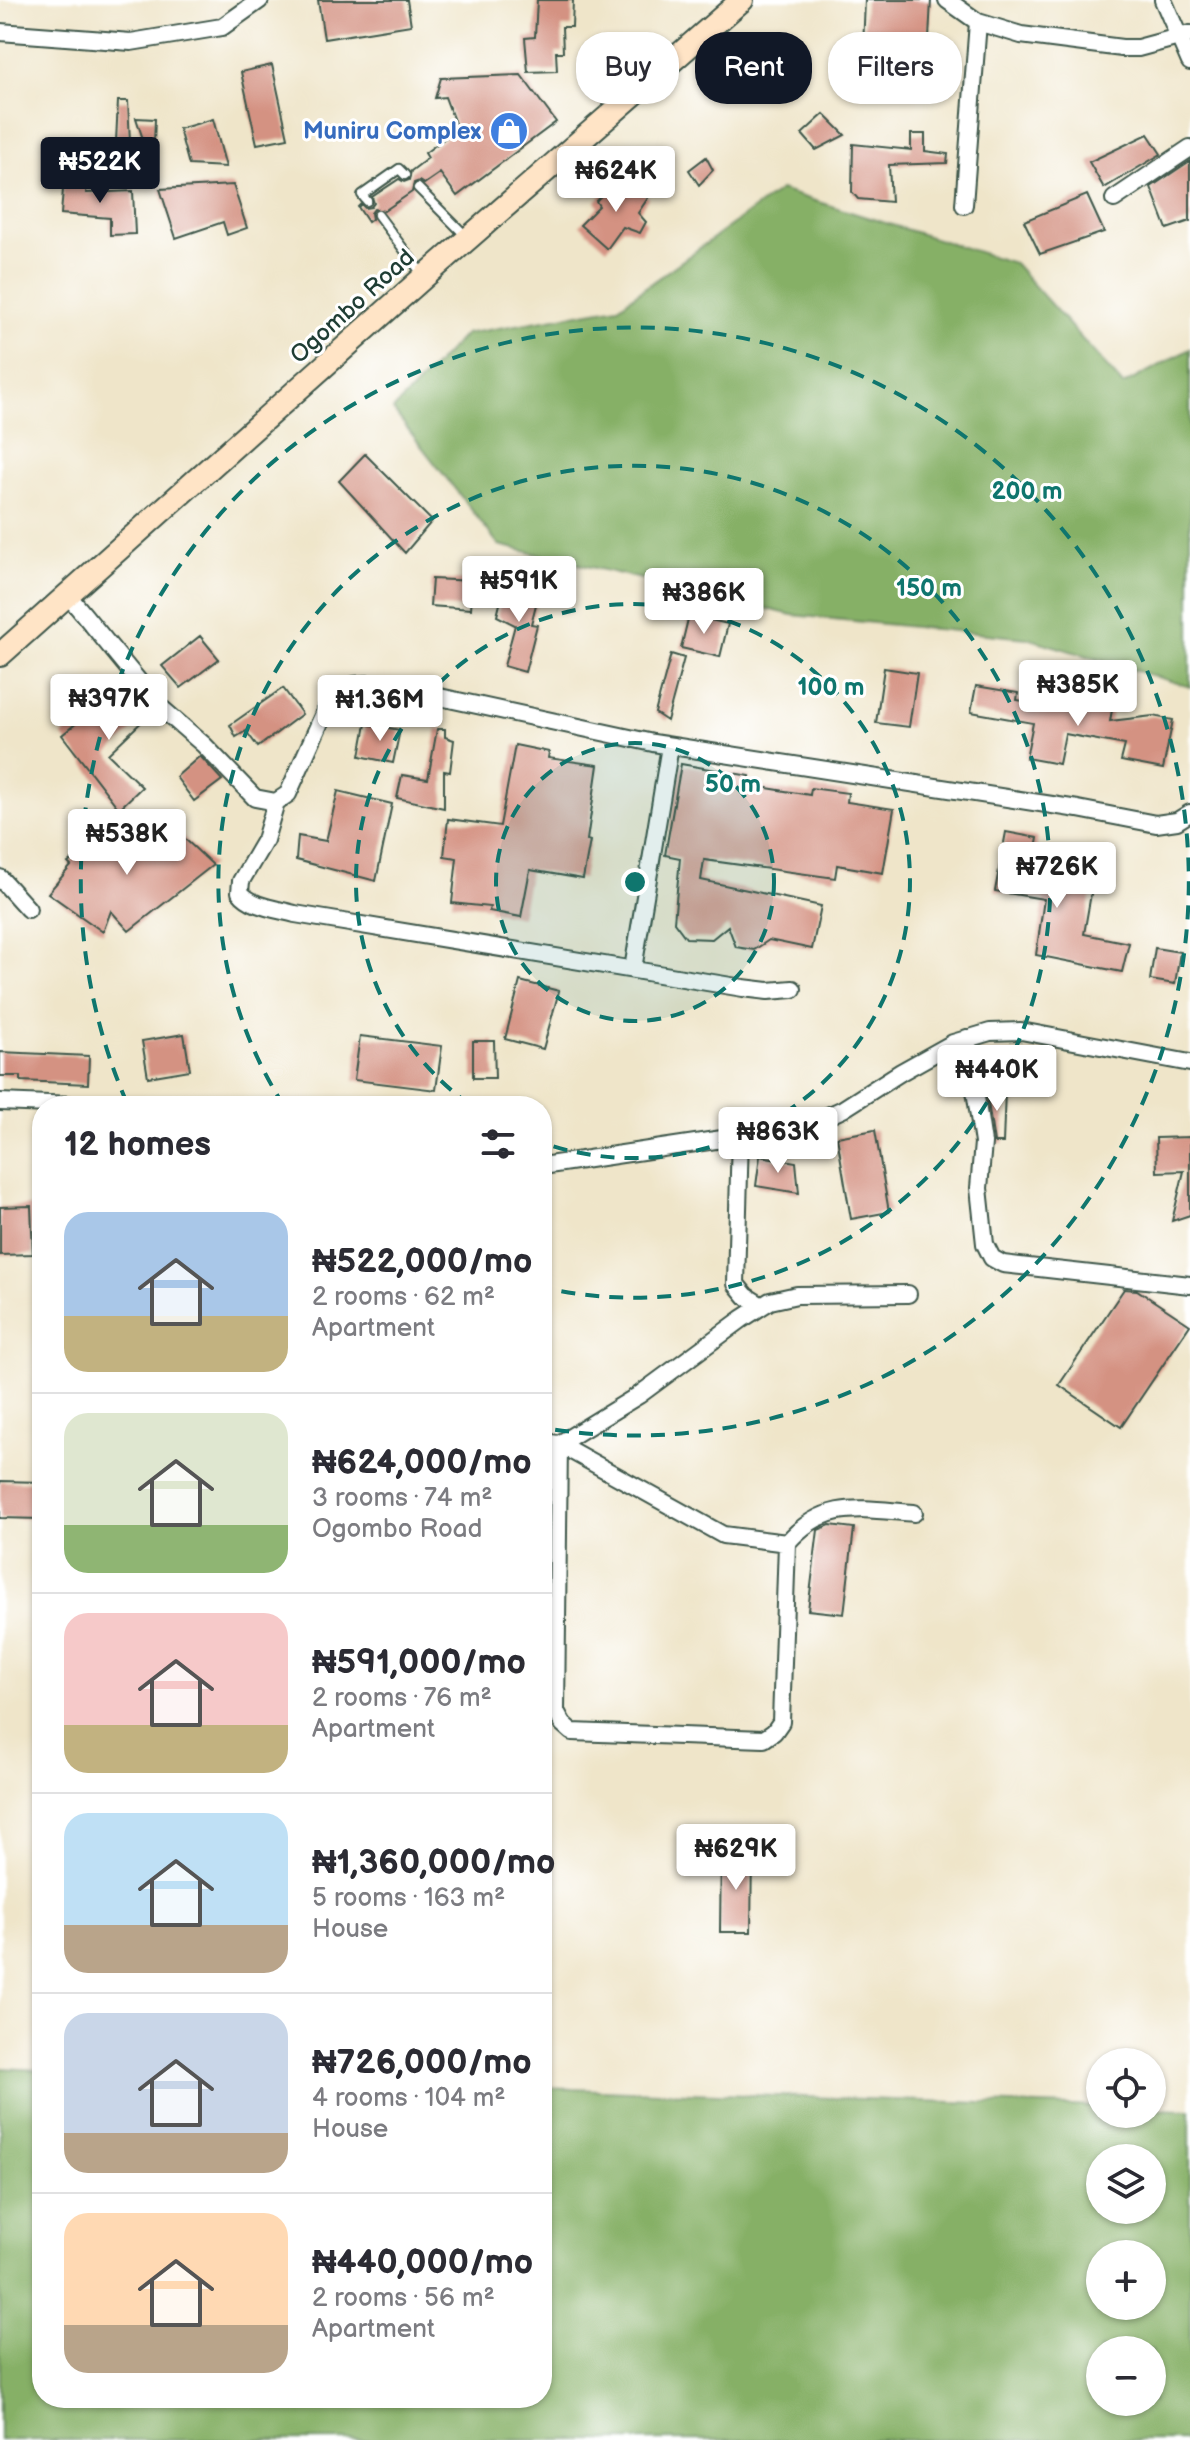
<!DOCTYPE html>
<html lang="en">
<head>
<meta charset="utf-8">
<style>
	:root { --surface:#fff; --page:#f2f2f3; --text:#2b2b33; --muted:#7c7c81; --line:#e1e1e2; --accent:#111827 }
	body { margin:0; font-family:"Balsamiq Sans",sans-serif; background:var(--page); color:var(--text); height:100vh; display:flex; flex-direction:column; font-size:30px; white-space:nowrap }
	* { box-sizing:border-box; margin:0 }
	p { font-size:26px; color:var(--muted) }
	.icon { flex:none; width:44px; height:44px; fill:none; stroke:currentColor; stroke-width:2; stroke-linecap:round; stroke-linejoin:round }
	.map { position:relative; flex:1; overflow:hidden }
	.panel { position:absolute; left:32px; top:1096px; width:520px; height:1312px; display:flex; flex-direction:column; background:var(--surface); border-radius:32px; box-shadow:0 2px 6px #0004 }
	.panel>* { flex:none }
	.banner { position:absolute; left:576px; top:32px; width:494px; height:72px; display:flex; gap:16px }
	.buttons { position:absolute; left:1086px; top:2048px; display:grid; gap:16px }
	.buttons a { display:grid; place-items:center; width:80px; height:80px; border-radius:50%; background:var(--surface); box-shadow:0 2px 6px #0004; font-size:40px }
	.price { position:absolute; translate:-50% -68px; padding:0 18px; border-radius:8px; background:#fff; color:#222; font-size:26px; line-height:52px; filter:drop-shadow(0 2px 4px #0008) }
	.price::after { content:''; position:absolute; left:50%; top:48px; width:24px; height:18px; margin-left:-12px; background:inherit; clip-path:polygon(0 0,100% 0,50% 100%) }
	.price.selected { background:var(--accent); color:#fff }
	ul { padding:0; list-style:none }
	li { display:flex; align-items:center; gap:24px; height:200px; padding:0 32px }
	li+li { border-top:2px solid var(--line) }
	li span { display:grid; place-items:center; flex:none; width:224px; height:160px; border-radius:24px; color:#555 }
	li>.icon { margin-inline-start:auto }
	span .icon { width:96px; height:96px; fill:#fffc; stroke-width:1 }
	li b { font-size:34px }
	h2 { display:flex; justify-content:space-between; align-items:center; height:96px; padding:0 32px; font-size:34px }
	.tag { padding:0 28px; border-radius:32px; background:var(--surface); box-shadow:0 2px 6px #0004; font-size:28px; line-height:72px }
	.tag.selected { background:var(--accent); color:#fff }
	.map>svg:first-child { display:block }
</style>
</head>
<body>
<div class="map">
<svg width="1190" height="2440" viewBox="0 0 1190 2440">
	<rect width="100%" height="100%" fill="#fff"/>
	<filter id="ink" filterUnits="userSpaceOnUse"><feTurbulence type="fractalNoise" baseFrequency=".0125" numOctaves="2"/><feDisplacementMap in="SourceGraphic" scale="16" xChannelSelector="R" yChannelSelector="G"/><feConvolveMatrix kernelMatrix="1 2 1 2 8 2 1 2 1" color-interpolation-filters="sRGB"/></filter>
	<filter id="wash" filterUnits="userSpaceOnUse"><feTurbulence type="fractalNoise" baseFrequency=".006" numOctaves="4" result="noise"/><feDisplacementMap in="SourceGraphic" scale="32" xChannelSelector="R" yChannelSelector="G"/><feGaussianBlur stdDeviation="1.8" result="paint"/><feColorMatrix in="noise" values="0 0 0 0 0 0 0 0 0 0 0 0 0 0 0 0 0 1.4 0 .05"/><feComposite in="paint" operator="in"/></filter>
	<g filter="url(#wash)">
		<rect width="100%" height="100%" fill="#efe5c9"/>
		<path fill="#86b066" stroke="#52764d" stroke-width="2" fill-rule="evenodd" d="M780 190 1014 263 1123 385 1190 349V687L1027 638 792 615 499 545 393 410 465 334 618 307Z
			M0 2068 42 2070V2398H542V2088L1100 2107V2114H1152V2109L1190 2110V2440H0ZM1100 2158H1152V2210H1100ZM1100 2254H1152V2306H1100ZM1100 2350H1152V2402H1100Z"/>
		<g id="blocks">
			<path fill="#d49282" d="M318 0H407L411 25 324 39Z
				M537 0H573L572 27H562L563 52H556L557 71 528 72 525 38 535 37Z
				M865 0H931L926 95 881 87 883 49 863 48Z
				M272 65 288 138 257 144 241 72Z
				M521 75 556 122 457 196 440 173 424 184 419 181 414 183 412 192 384 211 374 209 371 213 372 219 368 222 358 207 361 204 365 208 371 207 374 203 372 197 399 179 404 182 409 180 411 171 428 158 425 153 457 129 445 97 435 98 441 78Z
				M118 101H128L131 163 115 162Z
				M824 114 845 135 816 150 802 134Z
				M136 118 155 119 153 166H152Z
				M213 119 226 167 189 165 179 129Z
				M911 134H925V151L948 154 947 163 889 165 891 202 858 199 852 192 853 144 911 150Z
				M1148 134 1161 154 1104 188 1089 162Z
				M706 157 713 170 699 185 689 170Z
				M1190 161V221L1167 229 1151 187Z
				M64 177 87 179 86 193 133 191 135 234 110 235V218L61 214Z
				M629 179 648 198 638 213 646 222 640 233 623 227 607 249 580 225 599 206 596 201 612 184 619 192Z
				M233 185 247 228 227 235 223 222 176 238 160 189Z
				M1087 195 1104 232 1040 254 1024 221Z
				M365 454 432 521 405 553 339 481Z
				M432 579 473 581 471 609 430 606Z
				M505 584 539 593 531 624 537 625 525 672 504 666 515 625 497 616Z
				M689 615 728 624 720 657 681 648Z
				M200 636 219 659 181 688 162 666Z
				M671 654 684 658 667 721 655 713Z
				M884 668 917 673 909 727 876 723Z
				M126 683 151 713 108 754 142 787 119 809 62 735 89 713 91 716Z
				M976 686 1018 693 1017 700 1079 710 1080 704 1112 710 1110 721 1153 716 1173 720 1163 769 1121 761 1125 745 1065 734 1059 764 1026 758 1033 723 971 712Z
				M283 688 302 714 258 747 246 731 236 737 230 725Z
				M366 724 400 730 393 763 360 756Z
				M437 729H445V737L454 740 450 772 444 771V808L397 798 402 775 428 779Z
				M515 745 549 752 548 758 598 765 587 840 590 841 583 879 530 870 521 917 489 911 490 907 452 903 457 858 444 856 448 819 500 826Z
				M200 756 222 780 194 801 176 777Z
				M681 764 750 776 749 785 810 795 811 788 848 793 847 802 894 809 883 873 837 865 835 878 704 860 701 880 821 906 812 949 769 940 754 950 736 947 728 926 712 939 686 938 674 922 680 858 665 855Z
				M338 791 392 804 376 881 296 860 298 836 326 841Z
				M129 818 164 855 184 838 213 865 129 931 111 911 103 932 48 893 71 866 68 863Z
				M1006 832 1038 838 1031 878 1092 888 1084 934 1129 943 1122 972 1036 955 1044 899 995 891Z
				M1155 948 1180 952 1175 984 1150 980Z
				M520 981 559 991 543 1049 505 1039Z
				M184 1034 190 1070 148 1077 142 1041Z
				M360 1036 442 1046 436 1090 354 1080Z
				M473 1041H494L495 1078H473Z
				M0 1052 89 1056 88 1084 21 1081V1076H0Z
				M986 1089 1005 1090 1003 1143H994Z
				M875 1130 889 1212 851 1219 837 1137Z
				M1190 1137V1215L1172 1221 1184 1171 1157 1172 1156 1138Z
				M760 1156 796 1162 799 1193 756 1186Z
				M31 1206 33 1254 0 1255V1207Z
				M1124 1289 1137 1290 1190 1325 1121 1427 1059 1385Z
				M0 1481 42 1482V1519L0 1518Z
				M830 1525 854 1528 844 1614 808 1610 818 1530Z
				M721 1851H752L751 1932H720Z"/>
		</g>
	</g>
	<g filter="url(#ink)">
		<use href="#blocks" fill-opacity="0" stroke="#3e564a" stroke-width="2"/>
		<g fill="none" stroke-linecap="round" stroke-linejoin="round">
			<g stroke="#3e564a" stroke-width="12">
				<path id="lane" d="M418 188 468 238
					M367 201 362 195 399 169 405 175
					M378 215 423 275"/>
			</g>
			<g stroke="#3e564a" stroke-width="20">
				<path id="street" d="M947 0 978 22 1021 35 1122 48H1138L1190 34
					M1163 0 1190 62
					M0 32 131 42 222 27 260 0
					M1114 199 1190 148
					M964 205 978 22
					M67 594 159 706 204 745 255 798 276 802 288 794 330 700C349 681 360 684 384 685L653 743 1078 809 1156 824 1177 821 1190 813
					M276 802 265 840 241 881 240 892C251 907 278 909 295 914L743 988 768 991 793 989
					M0 878 28 909
					M633 969 670 746
					M967 1038 983 1143 979 1188 985 1244 992 1258 1003 1264 1190 1285
					M0 1102 97 1106
					M740 1136 736 1284 746 1296 762 1306
					M542 1166 749 1135 819 1120 843 1109 901 1072 953 1043 990 1032 1021 1031 1190 1063
					M542 1442 559 1444 723 1535 787 1543
					M559 1444 556 1711 563 1724 572 1732 764 1739 774 1732 781 1722 787 1543C825 1499 861 1509 914 1513
					M559 1444 639 1395 742 1319 770 1301 797 1295 908 1294"/>
			</g>
			<g stroke="#3e564a" stroke-width="26">
				<path id="secondary" d="M0 655 424 277 742 0"/>
			</g>
			<use href="#lane" stroke="#fff" stroke-width="8"/>
			<use href="#street" stroke="#fff" stroke-width="16"/>
			<use href="#secondary" stroke="#ffe4c6" stroke-width="22"/>
		</g>
	</g>
	<circle cx="635" cy="882" r="139" fill="#0f766e" fill-opacity=".12"/>
	<g fill="none" stroke="#0f766e" stroke-width="4" stroke-dasharray="14 10">
		<circle cx="635" cy="882" r="139"/>
		<path d="M470 1105A277 277 0 1 1 543 1143"/>
		<path d="M284 1106A416 416 0 1 1 545 1288"/>
		<path d="M127 1103A554 554 0 1 1 544 1428"/>
	</g>
	<defs>
		<g id="shop-disc" transform="scale(2)"><circle r="9.5" fill="#3f7fe0" stroke="#fff"/><path d="M-5-2.5h2.3a2.7 3.5 0 0 1 5.4 0H5L5.5 6h-11ZM-1.5-2.5h3a1.5 2.3 0 0 0-3 0Z" fill="#fff"/></g>
	</defs>
	<g fill-rule="evenodd">
		<use href="#shop-disc" x="509" y="131"/>
	</g>
	<g text-anchor="middle" stroke-width="6" stroke-linejoin="round" paint-order="stroke">
		<g font-size="24" font-weight="bold" fill="#366cbe" stroke="#fff" text-anchor="end">
			<text x="481" y="139">Muniru Complex</text>
		</g>
		<g font-size="24" fill="#1f3d34" stroke="#fff">
			<text transform="translate(352 306) rotate(-42)" y="8">Ogombo Road</text>
		</g>
	</g>
	<circle cx="635" cy="882" r="12" fill="#0f766e" stroke="#fff" stroke-width="4"/>
	<g font-size="24" text-anchor="middle" font-weight="bold" fill="#0f766e" stroke="#fff" stroke-width="6" stroke-linejoin="round" paint-order="stroke">
		<text x="1027" y="499">200 m</text>
		<text x="929" y="596">150 m</text>
		<text x="831" y="695">100 m</text>
		<text x="733" y="792">50 m</text>
	</g>
</svg>
<div class="buttons">
<a><svg class="icon" aria-label="locate" viewBox="0 0 24 24"><circle cx="12" cy="12" r="6"/><path d="M12 2v4M12 18v4M2 12h4M18 12h4"/></svg></a>
<a><svg class="icon" aria-label="layers" viewBox="0 0 24 24"><path d="M12 4l9 5-9 5-9-5zM3 14l9 5 9-5"/></svg></a>
<a>+</a>
<a>−</a>
</div>
<b class="price selected" style="left:100px;top:205px">₦522K</b>
<b class="price" style="left:616px;top:214px">₦624K</b>
<b class="price" style="left:519px;top:624px">₦591K</b>
<b class="price" style="left:704px;top:636px">₦386K</b>
<b class="price" style="left:1078px;top:728px">₦385K</b>
<b class="price" style="left:109px;top:742px">₦397K</b>
<b class="price" style="left:380px;top:743px">₦1.36M</b>
<b class="price" style="left:127px;top:877px">₦538K</b>
<b class="price" style="left:1057px;top:910px">₦726K</b>
<b class="price" style="left:997px;top:1113px">₦440K</b>
<b class="price" style="left:778px;top:1175px">₦863K</b>
<b class="price" style="left:736px;top:1892px">₦629K</b>
<div class="banner">
<a class="tag">Buy</a>
<a class="tag selected">Rent</a>
<a class="tag">Filters</a>
</div>
<section class="panel">
<h2>12 homes<svg class="icon" aria-label="filters" viewBox="0 0 24 24"><path d="M4 7h16M4 17h16"/><circle cx="9" cy="7" r="2"/><circle cx="15" cy="17" r="2"/></svg></h2>
<ul>
<li><span style="background:linear-gradient(#a9c7e8 65%,#c2b280 0)"><svg class="icon" aria-label="home" viewBox="0 0 24 24"><path d="M3 11l9-7 9 7M6 9v11h12V9"/></svg></span><div><b>₦522,000/mo</b><p>2 rooms · 62 m²</p><p>Apartment</p></div></li>
<li><span style="background:linear-gradient(#dfe7d0 70%,#8fb573 0)"><svg class="icon" aria-label="home" viewBox="0 0 24 24"><path d="M3 11l9-7 9 7M6 9v11h12V9"/></svg></span><div><b>₦624,000/mo</b><p>3 rooms · 74 m²</p><p>Ogombo Road</p></div></li>
<li><span style="background:linear-gradient(#f6c9c9 70%,#c2b280 0)"><svg class="icon" aria-label="home" viewBox="0 0 24 24"><path d="M3 11l9-7 9 7M6 9v11h12V9"/></svg></span><div><b>₦591,000/mo</b><p>2 rooms · 76 m²</p><p>Apartment</p></div></li>
<li><span style="background:linear-gradient(#bfe0f5 70%,#b9a48a 0)"><svg class="icon" aria-label="home" viewBox="0 0 24 24"><path d="M3 11l9-7 9 7M6 9v11h12V9"/></svg></span><div><b>₦1,360,000/mo</b><p>5 rooms · 163 m²</p><p>House</p></div></li>
<li><span style="background:linear-gradient(#c9d6e8 75%,#b9a48a 0)"><svg class="icon" aria-label="home" viewBox="0 0 24 24"><path d="M3 11l9-7 9 7M6 9v11h12V9"/></svg></span><div><b>₦726,000/mo</b><p>4 rooms · 104 m²</p><p>House</p></div></li>
<li><span style="background:linear-gradient(#ffd9b3 70%,#b9a48a 0)"><svg class="icon" aria-label="home" viewBox="0 0 24 24"><path d="M3 11l9-7 9 7M6 9v11h12V9"/></svg></span><div><b>₦440,000/mo</b><p>2 rooms · 56 m²</p><p>Apartment</p></div></li>
</ul>
</section>
</div>
</body>
</html>
